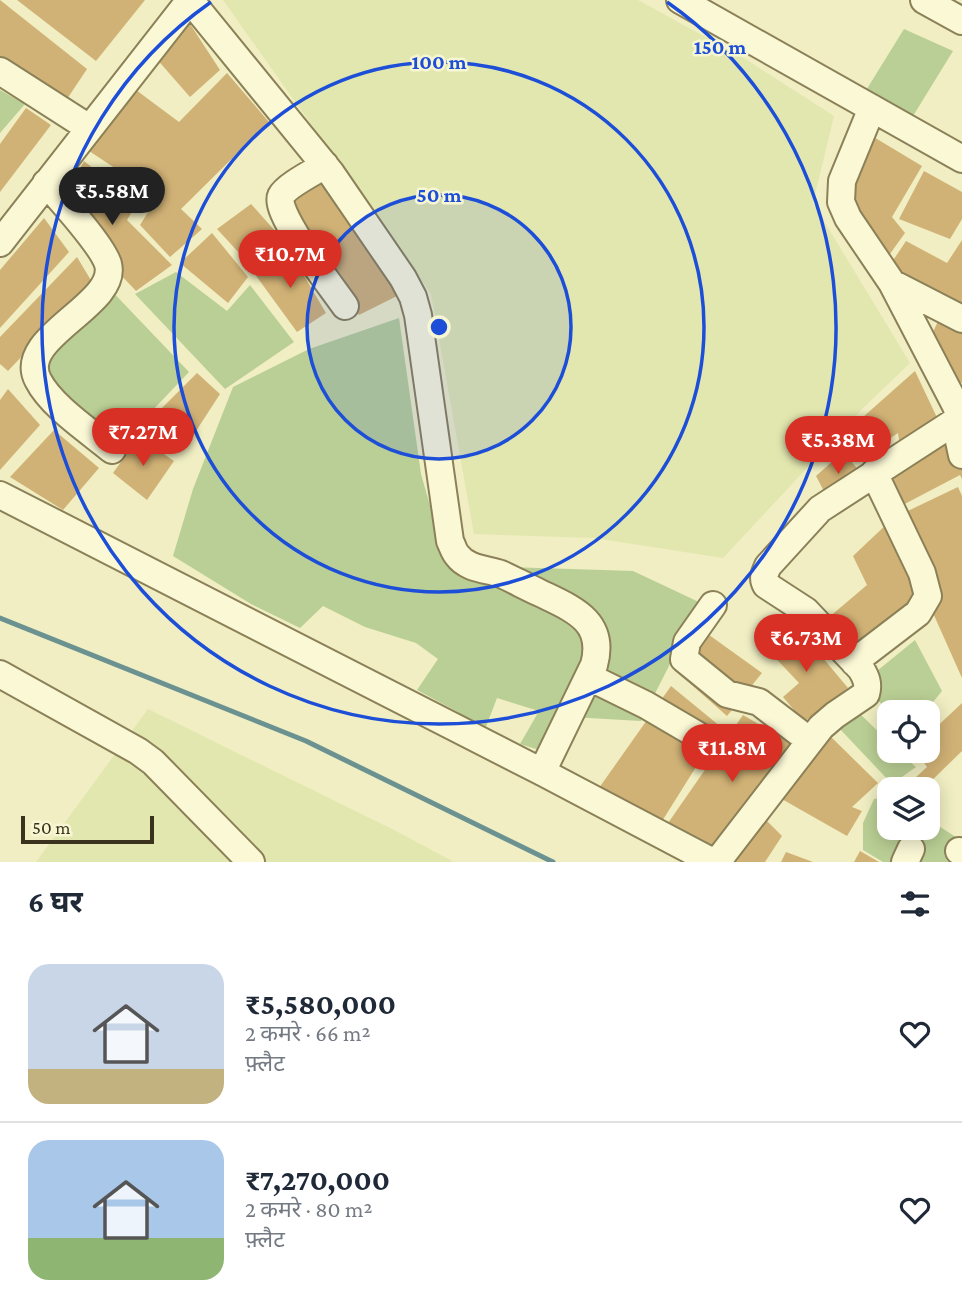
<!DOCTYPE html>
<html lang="hi">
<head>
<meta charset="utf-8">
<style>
	:root { --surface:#fff; --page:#f2f2f3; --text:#1f2937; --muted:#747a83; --line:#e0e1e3; --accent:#d93025 }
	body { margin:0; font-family:"Crimson Pro","Noto Sans Devanagari",serif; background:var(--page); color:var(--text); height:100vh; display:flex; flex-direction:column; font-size:26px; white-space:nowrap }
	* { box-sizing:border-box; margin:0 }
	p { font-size:23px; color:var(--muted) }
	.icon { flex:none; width:38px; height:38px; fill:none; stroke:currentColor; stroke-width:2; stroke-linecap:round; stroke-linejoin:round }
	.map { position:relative; height:862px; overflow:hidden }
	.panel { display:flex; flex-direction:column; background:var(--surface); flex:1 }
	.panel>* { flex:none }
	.controls { position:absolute; left:877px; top:700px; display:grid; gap:14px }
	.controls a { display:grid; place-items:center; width:63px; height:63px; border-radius:14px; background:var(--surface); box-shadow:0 4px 18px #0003; font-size:35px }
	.scale { position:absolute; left:21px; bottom:18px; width:133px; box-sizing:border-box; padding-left:7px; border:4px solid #3a321d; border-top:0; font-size:19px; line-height:24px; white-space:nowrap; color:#3a321d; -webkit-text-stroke:5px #f7f6d2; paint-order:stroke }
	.price { position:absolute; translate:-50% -60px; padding:0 16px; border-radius:24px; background:var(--accent); color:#fff; font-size:23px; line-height:46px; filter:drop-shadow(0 2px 4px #0008) }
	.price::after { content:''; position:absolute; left:50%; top:42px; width:21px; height:16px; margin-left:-10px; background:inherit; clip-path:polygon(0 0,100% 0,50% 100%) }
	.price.on { background:#222; color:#fff }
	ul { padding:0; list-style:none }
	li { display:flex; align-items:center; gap:21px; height:175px; padding:0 28px }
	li+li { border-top:2px solid var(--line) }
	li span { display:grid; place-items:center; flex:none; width:196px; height:140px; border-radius:21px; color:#555 }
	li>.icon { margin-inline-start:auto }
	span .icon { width:84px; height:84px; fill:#fffc; stroke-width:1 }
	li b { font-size:30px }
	h2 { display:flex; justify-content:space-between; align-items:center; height:84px; padding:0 28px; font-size:30px }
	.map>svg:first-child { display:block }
</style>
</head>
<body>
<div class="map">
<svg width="962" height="862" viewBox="0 0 962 862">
	<rect width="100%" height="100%" fill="#f0eec2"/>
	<path fill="#e2e7af" d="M223 0H638L747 60 834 116 813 203 910 363 863 408 723 558 594 538 474 534 431 294Z
		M148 709 396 831 454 862H36Z"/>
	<path fill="#bacf95" d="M904 29 953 51 913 116 865 92Z
		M0 90 25 104 0 133Z
		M176 272 227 311 250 285 294 342 225 389 135 294Z
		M106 285 189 372 108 457 20 374Z
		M399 318 421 474 447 565 633 571 701 603 641 721 571 717 549 753 520 744 539 711 497 698 484 732 456 711 417 690 438 659 416 643 365 627 323 606 300 628 251 604 173 556 193 489 233 387 309 349Z
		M915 640 942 691 925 712H890L861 684Z
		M857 711 889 742V751H898L916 767 892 784 838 727Z
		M889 796V828H928V819L962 841V846L951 862H883L863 850V823L874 799Z"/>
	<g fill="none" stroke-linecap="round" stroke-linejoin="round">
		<path stroke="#6b9291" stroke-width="5" d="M0 618 306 741 553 862"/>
	</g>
	<path fill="#d1b276" d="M0 0 87 69 59 111 0 75Z
		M17 0H145L96 61Z
		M190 24 220 70 190 97 155 57Z
		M227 73 269 122 181 209 202 229 170 257 140 225 157 198 133 180 83 147 132 87 179 122Z
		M26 108 51 125 0 192V144Z
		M867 133 922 166 892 217 905 233 887 258 843 202Z
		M84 161 137 203 127 220 172 265 136 291 58 208Z
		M924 171 962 192V219L950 239 899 219Z
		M322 175 399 295 359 315 284 199Z
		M251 204 284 241 253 268 217 229Z
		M44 218 69 252 0 328V270Z
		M212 233 248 277 228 303 180 263Z
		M962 240V305L890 265 906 241 947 263Z
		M286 245 326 313 297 332 254 273Z
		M77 257 92 282 8 371 0 364V337Z
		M939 319 962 330V382L956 390 928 343Z
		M915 371 941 426 900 448 898 433 871 451 863 417Z
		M197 373 220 394 187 445 175 436 164 445 140 430Z
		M8 389 40 425 0 470V400Z
		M962 427V479L960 475 897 508 882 479Z
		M54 430 99 468 63 510 10 477Z
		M139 437 174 461 147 500 113 473Z
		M843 452 862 474 829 501 816 476Z
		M958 487 962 496V678L891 519Z
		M889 522 917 595 852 657 821 624 867 585 853 556Z
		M793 622 848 688 804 722 783 697 799 683 768 650Z
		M705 632 762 673 727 716 677 672Z
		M671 686 721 727 659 826 599 788Z
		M962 703V751L923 789H903L927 767 916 751H928V735Z
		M743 715 798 747 720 850 666 826Z
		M827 733 878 783 852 807 862 811 847 836 780 798Z
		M762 816 782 836 765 862H735Z
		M860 851 879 862H854Z
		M786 852 813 862H781Z"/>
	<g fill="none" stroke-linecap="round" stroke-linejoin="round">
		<g stroke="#8b8058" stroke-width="30">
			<path id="minor" d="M190 0 331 173 403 278 413 297 418 315 450 541C452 545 454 552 457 555 467 569 486 569 501 574 514 580 527 587 540 593 573 609 606 621 594 665L542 772
				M680 0 962 159
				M924 0 962 21
				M0 71 89 128
				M872 108 842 181 841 202 848 218 892 283 955 404 961 418 959 441 962 455
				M325 165C314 172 286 186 281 196 273 212 334 290 345 306
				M46 183C61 200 102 245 108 264 119 305 15 337 38 380 51 406 89 431 112 450
				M0 243 190 0
				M892 283 962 319
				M0 495 542 772 713 862
				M713 605 687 642 684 659 727 694 759 702 810 741
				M854 662 918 613 928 596 922 573 874 473
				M0 674 138 751 153 762 251 862
				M589 677 646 705 721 749
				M959 851 962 853
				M717 862 821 727 835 715 866 694C869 684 866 677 861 669L806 611 766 585C762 578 765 573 768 566L820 509 962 417
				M905 862 911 849"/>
		</g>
		<use href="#minor" stroke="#fbf8d6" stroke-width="26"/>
	</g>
	<circle cx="439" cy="327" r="132" fill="#1d4ed8" fill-opacity=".12"/>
	<g fill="none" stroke="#1d4ed8" stroke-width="3.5">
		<circle cx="439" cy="327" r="132"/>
		<circle cx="439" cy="327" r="265"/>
		<path d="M667 2A397 397 0 1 1 211 2"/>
	</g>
	<circle cx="439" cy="327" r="10" fill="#1d4ed8" stroke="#f7f6d2" stroke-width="3.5"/>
	<g font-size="21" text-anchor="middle" font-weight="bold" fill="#1d4ed8" stroke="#f7f6d2" stroke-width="5" stroke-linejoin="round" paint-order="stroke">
		<text x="720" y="54">150 m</text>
		<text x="439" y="69">100 m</text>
		<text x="439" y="202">50 m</text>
	</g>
</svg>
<div class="controls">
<a><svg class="icon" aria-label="locate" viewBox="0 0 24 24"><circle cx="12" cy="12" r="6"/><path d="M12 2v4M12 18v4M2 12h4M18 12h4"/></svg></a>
<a><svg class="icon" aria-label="layers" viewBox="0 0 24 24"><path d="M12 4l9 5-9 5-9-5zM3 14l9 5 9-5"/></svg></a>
</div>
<div class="scale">50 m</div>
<b class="price on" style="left:112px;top:227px">₹5.58M</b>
<b class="price" style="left:290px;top:290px">₹10.7M</b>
<b class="price" style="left:143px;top:468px">₹7.27M</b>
<b class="price" style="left:838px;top:476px">₹5.38M</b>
<b class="price" style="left:806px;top:674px">₹6.73M</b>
<b class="price" style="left:732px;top:784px">₹11.8M</b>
</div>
<section class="panel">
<h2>6 घर<svg class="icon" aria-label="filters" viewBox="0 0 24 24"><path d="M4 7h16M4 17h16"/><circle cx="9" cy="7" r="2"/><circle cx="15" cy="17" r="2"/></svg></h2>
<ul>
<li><span style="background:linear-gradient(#c9d6e8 75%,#c2b280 0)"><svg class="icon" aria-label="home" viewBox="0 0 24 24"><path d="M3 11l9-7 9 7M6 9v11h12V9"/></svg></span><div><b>₹5,580,000</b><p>2 कमरे · 66 m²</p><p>फ़्लैट</p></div><svg class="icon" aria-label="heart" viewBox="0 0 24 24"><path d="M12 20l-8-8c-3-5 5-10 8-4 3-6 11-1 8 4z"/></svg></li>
<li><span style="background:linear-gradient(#a9c7e8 70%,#8fb573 0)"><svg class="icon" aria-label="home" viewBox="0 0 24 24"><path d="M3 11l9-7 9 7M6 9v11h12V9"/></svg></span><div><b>₹7,270,000</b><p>2 कमरे · 80 m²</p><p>फ़्लैट</p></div><svg class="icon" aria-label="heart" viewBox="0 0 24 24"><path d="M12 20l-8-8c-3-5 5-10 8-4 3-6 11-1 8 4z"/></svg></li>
</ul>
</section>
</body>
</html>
